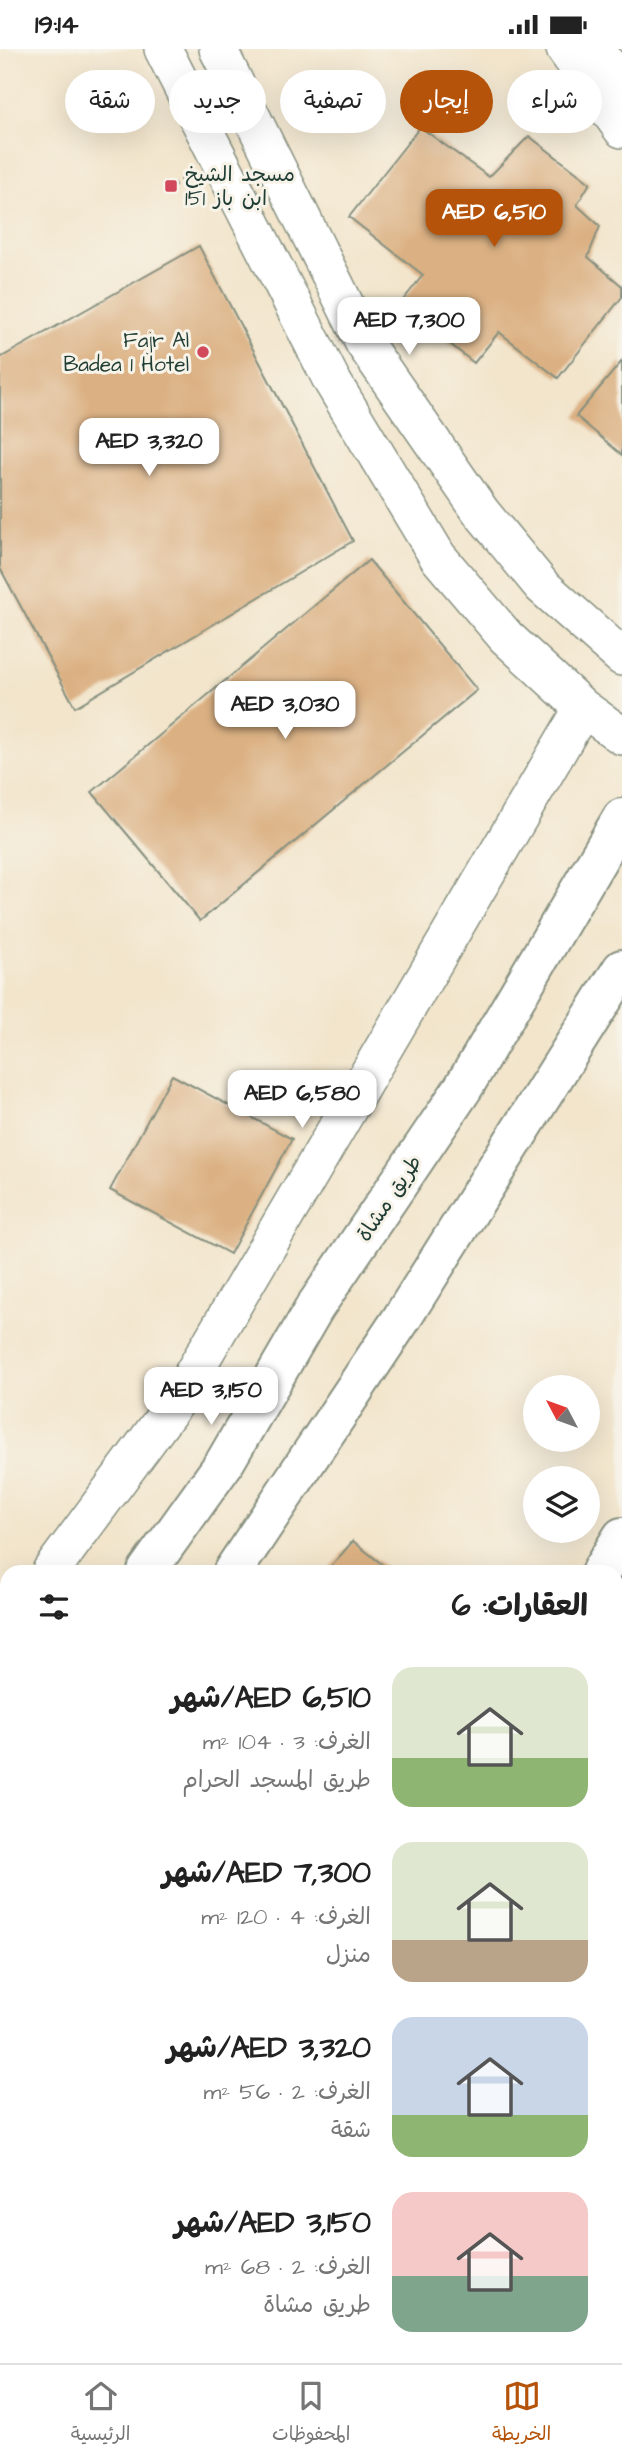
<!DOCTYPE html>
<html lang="ar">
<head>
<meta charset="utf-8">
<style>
	:root { --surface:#fff; --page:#f6f6f6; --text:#222; --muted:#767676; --line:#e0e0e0; --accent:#b45309 }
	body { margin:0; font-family:"Architects Daughter","Playpen Sans Arabic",sans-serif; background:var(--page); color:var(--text); direction:rtl; height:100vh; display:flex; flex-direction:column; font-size:26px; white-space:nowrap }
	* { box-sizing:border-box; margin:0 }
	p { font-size:23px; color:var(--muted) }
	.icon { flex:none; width:38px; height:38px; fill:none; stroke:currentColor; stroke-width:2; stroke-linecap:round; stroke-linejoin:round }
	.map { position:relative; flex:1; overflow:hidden; direction:ltr }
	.panel { position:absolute; left:0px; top:1516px; width:623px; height:800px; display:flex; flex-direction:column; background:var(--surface); border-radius:21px 21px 0 0; box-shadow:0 7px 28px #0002; direction:rtl }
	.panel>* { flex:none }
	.banner { position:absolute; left:21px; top:21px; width:581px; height:63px; direction:rtl; display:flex; gap:14px }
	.needle { width:46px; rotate:311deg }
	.fabs { position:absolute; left:523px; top:1326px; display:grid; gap:14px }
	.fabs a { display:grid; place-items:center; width:77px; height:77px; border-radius:50%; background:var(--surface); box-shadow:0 7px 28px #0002; font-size:35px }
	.price { position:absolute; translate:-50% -60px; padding:0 16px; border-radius:14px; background:#fff; color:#222; font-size:23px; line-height:46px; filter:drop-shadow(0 2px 4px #0008) }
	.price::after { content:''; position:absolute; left:50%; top:42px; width:21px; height:16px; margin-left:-10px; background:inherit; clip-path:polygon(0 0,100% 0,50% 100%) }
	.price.on { background:var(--accent); color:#fff }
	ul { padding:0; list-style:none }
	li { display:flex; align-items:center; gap:21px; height:175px; padding:0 35px }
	li span { display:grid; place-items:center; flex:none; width:196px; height:140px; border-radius:21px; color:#555 }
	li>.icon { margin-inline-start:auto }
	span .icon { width:84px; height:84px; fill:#fffc; stroke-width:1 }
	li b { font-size:30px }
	h2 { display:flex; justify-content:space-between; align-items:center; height:84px; padding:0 35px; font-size:30px }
	.pill { padding:0 24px; border-radius:32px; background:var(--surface); box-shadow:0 7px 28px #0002; font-size:24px; line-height:63px }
	.pill.on { background:var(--accent); color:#fff }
	.status { display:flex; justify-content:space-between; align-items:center; height:49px; padding:0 35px; background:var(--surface); direction:ltr }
	.status svg { height:19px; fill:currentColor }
	.dock { display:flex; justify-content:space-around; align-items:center; height:98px; border-top:2px solid var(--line); background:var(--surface); font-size:19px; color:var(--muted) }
	.dock a { display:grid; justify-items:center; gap:4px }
	.dock .on { color:var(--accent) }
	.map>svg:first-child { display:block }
</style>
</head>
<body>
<div class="status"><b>19:14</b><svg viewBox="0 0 49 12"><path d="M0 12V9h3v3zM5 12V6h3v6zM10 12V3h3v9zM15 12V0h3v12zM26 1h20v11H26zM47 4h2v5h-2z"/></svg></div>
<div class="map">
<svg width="622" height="2314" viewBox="0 0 622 2314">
	<rect width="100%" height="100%" fill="#f7f3e8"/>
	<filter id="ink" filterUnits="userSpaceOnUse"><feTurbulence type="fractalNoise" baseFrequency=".0143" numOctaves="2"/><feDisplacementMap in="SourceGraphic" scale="14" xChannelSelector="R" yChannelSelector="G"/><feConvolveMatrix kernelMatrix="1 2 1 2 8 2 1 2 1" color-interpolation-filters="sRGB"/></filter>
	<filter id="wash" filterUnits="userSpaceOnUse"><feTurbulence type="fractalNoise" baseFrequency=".00686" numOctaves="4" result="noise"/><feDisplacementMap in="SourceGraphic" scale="28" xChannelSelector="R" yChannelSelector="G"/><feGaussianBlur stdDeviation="1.57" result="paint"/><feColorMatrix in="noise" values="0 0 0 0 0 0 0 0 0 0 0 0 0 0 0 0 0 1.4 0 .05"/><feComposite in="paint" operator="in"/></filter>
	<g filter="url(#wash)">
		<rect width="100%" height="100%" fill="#f2e5cc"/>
		<g id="blocks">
			<path fill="#dbb183" d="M420 78 489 128 529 87 590 134 577 156 600 177 588 208 622 237V248L558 329 499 283 474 314 400 255 423 226 349 168Z
				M199 197 353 492 75 658 0 519V309Z
				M622 312V406L576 367Z
				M369 511 477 641 200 872 92 743Z
				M172 1026 292 1090 230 1205 110 1141Z
				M353 1492 388 1520 386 1522H327Z
				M0 1647 7 1652V1879L0 1888Z"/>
		</g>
	</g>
	<g filter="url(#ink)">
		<use href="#blocks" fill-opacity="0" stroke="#889180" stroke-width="2"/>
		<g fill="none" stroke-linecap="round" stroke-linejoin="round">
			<g stroke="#889180" stroke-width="40">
				<path id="tertiary" d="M163 0 332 332 438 508 506 588 583 659 622 687
					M218 0 364 294 481 463 542 537 622 608
					M565 0 622 80
					M51 1522 178 1350 583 659
					M0 1592 7 1583"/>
			</g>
			<g stroke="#889180" stroke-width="42">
				<path id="secondary" d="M147 1522 225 1413 315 1258 463 1039 622 769
					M233 1522 402 1269 622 920
					M0 1721 7 1712
					M0 1824 7 1815"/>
			</g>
			<g stroke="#889180" stroke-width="42">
				<path id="primary" d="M593 0 622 34
					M601 1522 622 1488
					M616 1665 622 1654
					M9 2314 13 2308"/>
			</g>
			<g stroke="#889180" stroke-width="42">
				<path id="trunk" d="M206 2314 210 2308
					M315 2314 317 2308"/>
			</g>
			<path stroke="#889180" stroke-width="4.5" stroke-dasharray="5 5" stroke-linecap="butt" d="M171 137 189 128
				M616 1571 622 1570
				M0 1974 7 1966"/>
			<use href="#tertiary" stroke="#fff" stroke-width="37"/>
			<use href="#secondary" stroke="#fff" stroke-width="38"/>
			<use href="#primary" stroke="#fff" stroke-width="38"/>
			<use href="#trunk" stroke="#fff" stroke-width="38"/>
		</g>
	</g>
	<g fill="#d1495b" stroke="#f7f3e8" stroke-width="2.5">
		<rect x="164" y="130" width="14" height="14" rx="3.5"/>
		<circle cx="203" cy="303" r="7"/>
	</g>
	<g text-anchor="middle" stroke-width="6" stroke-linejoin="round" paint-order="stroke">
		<g font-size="21" fill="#1f3d34" stroke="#f7f3e8" text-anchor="start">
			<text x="185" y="132">مسجد الشيخ<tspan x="185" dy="24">ابن باز 151</tspan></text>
			<text x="189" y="298" text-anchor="end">Fajr Al<tspan x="189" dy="24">Badea 1 Hotel</tspan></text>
		</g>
		<g font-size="21" fill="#1f3d34" stroke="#f7f3e8">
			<text transform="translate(389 1149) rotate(-56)" y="7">طريق مشاة</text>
		</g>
	</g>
</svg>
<div class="fabs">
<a><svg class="needle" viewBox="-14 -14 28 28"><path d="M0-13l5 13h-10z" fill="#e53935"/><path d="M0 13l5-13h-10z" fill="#767676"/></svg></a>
<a><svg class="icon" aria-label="layers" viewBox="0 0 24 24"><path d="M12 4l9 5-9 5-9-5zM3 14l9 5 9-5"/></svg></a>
</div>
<b class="price on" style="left:494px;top:200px">AED 6,510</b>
<b class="price" style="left:409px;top:308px">AED 7,300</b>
<b class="price" style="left:149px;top:429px">AED 3,320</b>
<b class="price" style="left:285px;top:692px">AED 3,030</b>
<b class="price" style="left:302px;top:1081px">AED 6,580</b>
<b class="price" style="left:211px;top:1378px">AED 3,150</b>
<div class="banner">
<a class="pill">شراء</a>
<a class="pill on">إيجار</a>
<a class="pill">تصفية</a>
<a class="pill">جديد</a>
<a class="pill">شقة</a>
</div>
<section class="panel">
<h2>العقارات: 6<svg class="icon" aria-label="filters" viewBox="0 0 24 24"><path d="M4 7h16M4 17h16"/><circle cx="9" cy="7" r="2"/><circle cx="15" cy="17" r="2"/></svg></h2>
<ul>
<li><span style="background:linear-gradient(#dfe7d0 65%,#8fb573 0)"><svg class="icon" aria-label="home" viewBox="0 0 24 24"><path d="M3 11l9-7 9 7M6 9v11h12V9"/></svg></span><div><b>AED 6,510/شهر</b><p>الغرف: 3 · 104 m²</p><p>طريق المسجد الحرام</p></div></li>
<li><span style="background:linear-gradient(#dfe7d0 70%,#b9a48a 0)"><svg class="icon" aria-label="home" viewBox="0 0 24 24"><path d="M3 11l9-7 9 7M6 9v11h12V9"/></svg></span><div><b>AED 7,300/شهر</b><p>الغرف: 4 · 120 m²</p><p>منزل</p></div></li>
<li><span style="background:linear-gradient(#c9d6e8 70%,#8fb573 0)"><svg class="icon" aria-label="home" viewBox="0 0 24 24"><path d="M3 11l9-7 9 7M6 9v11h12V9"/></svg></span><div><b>AED 3,320/شهر</b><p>الغرف: 2 · 56 m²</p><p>شقة</p></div></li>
<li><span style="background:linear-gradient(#f6c9c9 60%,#7fa58c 0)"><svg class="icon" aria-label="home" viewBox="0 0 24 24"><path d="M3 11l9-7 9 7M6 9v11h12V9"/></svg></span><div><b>AED 3,150/شهر</b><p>الغرف: 2 · 68 m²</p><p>طريق مشاة</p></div></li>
</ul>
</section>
</div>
<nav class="dock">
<a class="on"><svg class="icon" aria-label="map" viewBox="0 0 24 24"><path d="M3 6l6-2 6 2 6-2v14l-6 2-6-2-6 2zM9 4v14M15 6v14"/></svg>الخريطة</a>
<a><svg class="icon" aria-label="saved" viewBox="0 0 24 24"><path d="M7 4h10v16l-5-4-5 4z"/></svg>المحفوظات</a>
<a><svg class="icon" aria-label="home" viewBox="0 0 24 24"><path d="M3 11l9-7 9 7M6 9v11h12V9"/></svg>الرئيسية</a>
</nav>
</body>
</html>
